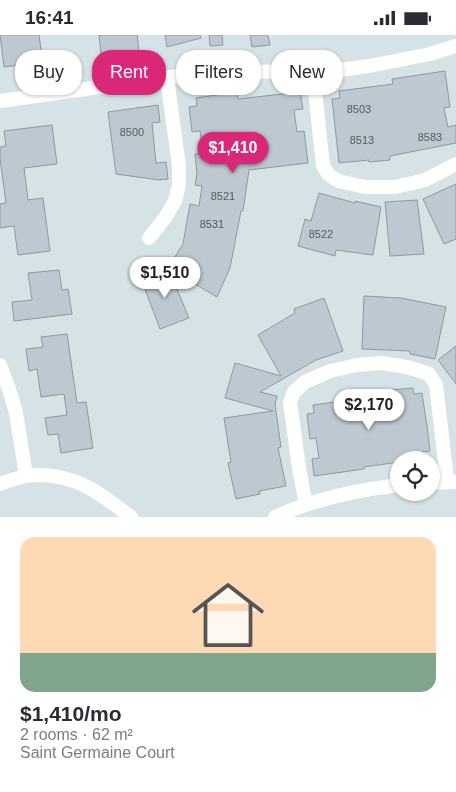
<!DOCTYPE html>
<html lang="en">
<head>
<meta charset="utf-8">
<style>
	:root { --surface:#fff; --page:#f2f2f3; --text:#2b2b33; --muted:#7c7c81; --line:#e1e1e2; --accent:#db2777 }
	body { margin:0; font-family:Helvetica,sans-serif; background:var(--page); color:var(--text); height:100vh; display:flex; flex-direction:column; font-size:19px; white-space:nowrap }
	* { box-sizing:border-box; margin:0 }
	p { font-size:16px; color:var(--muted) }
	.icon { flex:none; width:28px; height:28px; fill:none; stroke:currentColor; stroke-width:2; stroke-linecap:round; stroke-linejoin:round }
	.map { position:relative; height:482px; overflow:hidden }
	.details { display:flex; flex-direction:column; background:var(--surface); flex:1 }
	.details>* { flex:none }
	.top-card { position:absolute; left:15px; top:15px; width:426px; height:45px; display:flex; gap:10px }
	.tools { position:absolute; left:390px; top:416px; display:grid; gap:10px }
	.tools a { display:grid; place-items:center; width:50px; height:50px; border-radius:50%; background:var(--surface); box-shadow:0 1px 4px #0004; font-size:25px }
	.price { position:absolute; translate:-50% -42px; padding:0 11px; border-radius:18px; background:#fff; color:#222; font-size:16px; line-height:32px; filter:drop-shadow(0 1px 2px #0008) }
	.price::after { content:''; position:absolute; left:50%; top:30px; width:15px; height:11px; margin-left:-8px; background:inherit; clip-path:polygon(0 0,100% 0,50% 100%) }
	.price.selected { background:var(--accent); color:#fff }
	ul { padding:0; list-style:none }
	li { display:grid; align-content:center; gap:10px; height:265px; padding:0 20px }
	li+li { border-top:1px solid var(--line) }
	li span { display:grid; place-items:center; height:155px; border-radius:15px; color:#555 }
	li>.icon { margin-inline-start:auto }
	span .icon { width:90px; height:90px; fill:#fffc; stroke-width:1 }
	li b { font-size:21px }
	.chip { padding:0 18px; border-radius:20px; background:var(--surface); box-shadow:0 1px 4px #0004; font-size:18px; line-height:45px }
	.chip.selected { background:var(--accent); color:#fff }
	.status { display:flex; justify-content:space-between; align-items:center; height:35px; padding:0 25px; background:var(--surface); direction:ltr }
	.status svg { height:14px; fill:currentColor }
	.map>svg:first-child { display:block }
</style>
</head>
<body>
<div class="status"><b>16:41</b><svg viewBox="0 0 49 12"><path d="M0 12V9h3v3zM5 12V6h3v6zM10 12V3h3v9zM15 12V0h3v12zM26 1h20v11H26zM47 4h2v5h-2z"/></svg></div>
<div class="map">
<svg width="456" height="482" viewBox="0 0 456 482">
	<rect width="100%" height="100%" fill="#d5e2e6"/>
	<path fill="#bec8d0" stroke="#8f989f" d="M0 0H39L44 36 22 39 21 30 4 32Z
		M99 0H137L139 16 129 17 130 25 102 28Z
		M165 0H200L201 3 167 12Z
		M209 0H222L223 10 210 11Z
		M250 0H268L270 10 252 12Z
		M445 36 450 72 444 73 448 92 456 90V108L390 121V125L369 127V125L339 128 332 64 340 63 339 56 393 49 392 44Z
		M237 57 238 64 300 57 303 74 294 75 297 97 304 96 308 128 249 135 243 176H241L230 233 217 262 168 233 183 209 190 169 199 171 202 151 195 150 197 138 195 119 203 118 200 96 192 97 189 72 197 71 196 63Z
		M158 70 160 87 152 88 156 128 166 127 168 144 159 145 116 139 108 77Z
		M52 90 57 129 24 133 28 165 43 163 50 216 18 220 14 191 0 193V169L6 168 0 123V112L6 111 4 96Z
		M456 149V204L444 209 423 164Z
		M319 158 355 168V166L381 172 373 220 336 215 335 221 298 211 305 184 311 186Z
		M417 165 424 219 390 221 385 167Z
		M168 233 189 283 160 294 142 246Z
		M59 235 62 255 68 254 72 279 14 286 12 267 32 265 28 238Z
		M364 261 401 263 446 272 435 324 410 319V316L362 314Z
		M324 263 343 316 316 325 260 357 277 361 275 369 281 412 278 413 286 451 259 456 260 459 236 464 228 428 231 427 224 383 273 376 225 363 235 328 281 341 258 300 295 278 294 274Z
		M67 299 77 368 86 367 93 413 61 418 58 399 48 400 45 383 67 380 64 359 41 362 37 334 29 336 26 314 43 312 41 302Z
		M456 311V349L438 325Z
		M413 353 414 359 422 358 427 391 430 416 422 417 423 424 399 425V427L364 432V434L314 441 312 424 319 423 316 403 310 404 307 379 314 378 313 370 371 362 370 357Z"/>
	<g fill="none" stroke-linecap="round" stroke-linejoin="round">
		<path stroke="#fff" stroke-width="14" d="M313 37 323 131 329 140 338 146 365 152H395L425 145 456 129
			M0 66 192 39 241 37 333 36 369 31 430 19 456 11
			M149 203 165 183 175 166 179 150V131L167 43
			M0 330 9 354 16 378 26 441
			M431 448 455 447
			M0 449C8 446 17 443 26 441 51 437 79 445 99 459 110 466 120 474 131 482
			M307 469 304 460 299 433 290 367 294 357 305 347 330 336 357 330 381 328 407 332 429 339 436 350 446 436 447 447
			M275 482C314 464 356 455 399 450"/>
	</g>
	<g text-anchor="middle" stroke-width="5" stroke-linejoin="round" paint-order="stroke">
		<g font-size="11" fill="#545b5e">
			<text x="359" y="78">8503</text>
			<text x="132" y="101">8500</text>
			<text x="430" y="106">8583</text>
			<text x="362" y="109">8513</text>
			<text x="223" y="165">8521</text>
			<text x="212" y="193">8531</text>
			<text x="321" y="203">8522</text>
		</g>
	</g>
</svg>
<div class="tools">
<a><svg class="icon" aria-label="locate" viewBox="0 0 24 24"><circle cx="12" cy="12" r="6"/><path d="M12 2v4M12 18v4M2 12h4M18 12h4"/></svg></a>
</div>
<b class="price selected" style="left:233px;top:139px">$1,410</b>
<b class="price" style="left:165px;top:264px">$1,510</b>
<b class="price" style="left:369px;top:396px">$2,170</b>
<div class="top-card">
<a class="chip">Buy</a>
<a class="chip selected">Rent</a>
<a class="chip">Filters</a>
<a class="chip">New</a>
</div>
</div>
<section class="details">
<ul>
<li><span style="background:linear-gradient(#ffd9b3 75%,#7fa58c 0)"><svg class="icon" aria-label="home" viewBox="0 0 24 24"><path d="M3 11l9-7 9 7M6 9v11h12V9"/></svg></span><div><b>$1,410/mo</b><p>2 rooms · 62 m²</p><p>Saint Germaine Court</p></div></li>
</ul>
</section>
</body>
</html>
